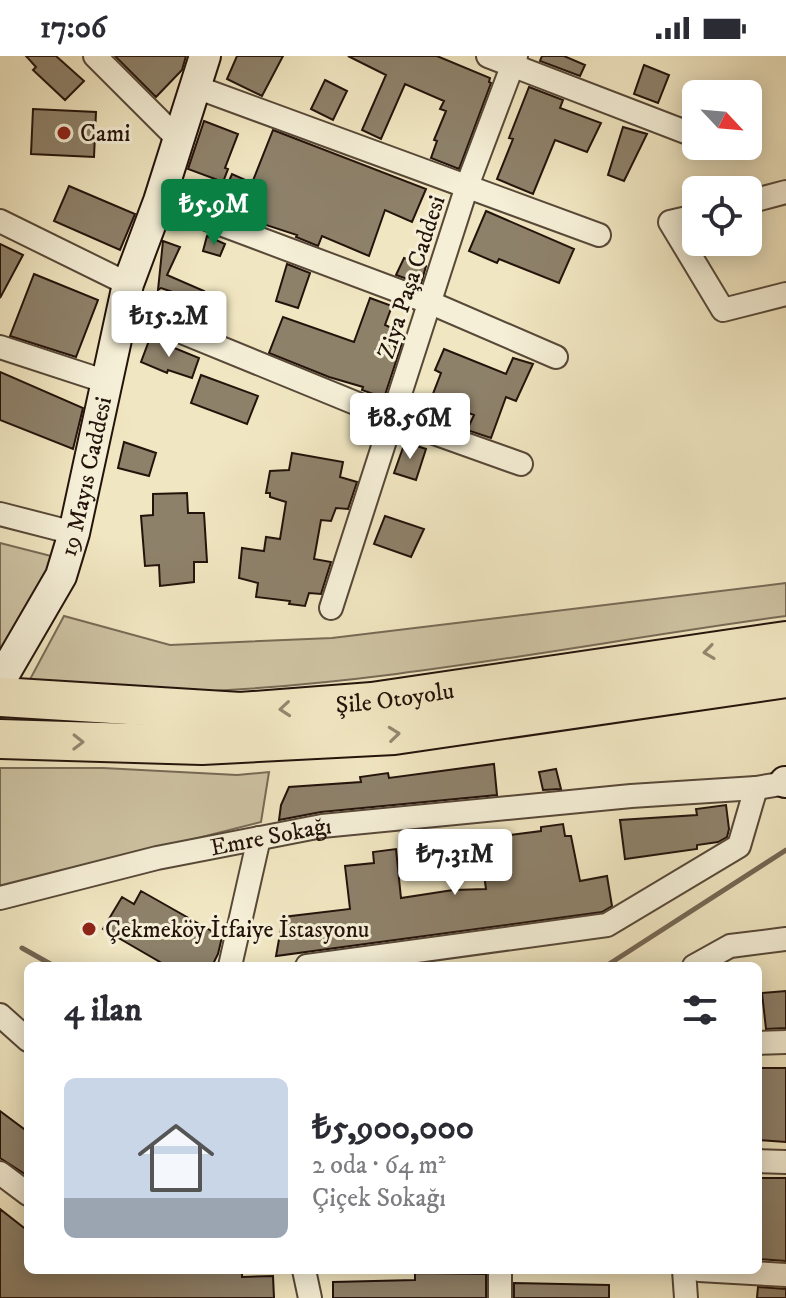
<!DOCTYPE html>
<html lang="tr">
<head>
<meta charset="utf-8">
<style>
	:root { --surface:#fff; --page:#f7f7f7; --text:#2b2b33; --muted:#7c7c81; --accent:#0b8043 }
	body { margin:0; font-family:"IM FELL DW Pica",serif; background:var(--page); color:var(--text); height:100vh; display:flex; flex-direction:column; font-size:30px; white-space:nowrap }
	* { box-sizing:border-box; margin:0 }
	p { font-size:26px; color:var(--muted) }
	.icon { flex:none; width:44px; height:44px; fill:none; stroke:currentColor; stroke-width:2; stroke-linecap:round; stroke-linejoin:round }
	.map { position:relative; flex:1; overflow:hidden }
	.panel { position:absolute; left:24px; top:906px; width:738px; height:312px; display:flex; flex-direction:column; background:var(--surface); border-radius:12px; box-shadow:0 4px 20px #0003 }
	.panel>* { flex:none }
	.needle { width:52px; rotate:116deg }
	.buttons { position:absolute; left:682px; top:24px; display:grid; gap:16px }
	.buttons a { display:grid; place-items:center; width:80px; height:80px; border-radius:12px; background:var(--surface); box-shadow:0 4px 20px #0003; font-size:40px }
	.price { position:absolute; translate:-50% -68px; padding:0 18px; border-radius:8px; background:#fff; color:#222; font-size:26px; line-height:52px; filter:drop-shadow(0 2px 4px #0008) }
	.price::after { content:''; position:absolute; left:50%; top:48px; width:24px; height:18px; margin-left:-12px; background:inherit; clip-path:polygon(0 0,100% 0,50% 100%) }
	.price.active { background:var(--accent); color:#fff }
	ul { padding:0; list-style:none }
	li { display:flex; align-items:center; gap:24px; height:200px; padding:0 40px }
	li span { display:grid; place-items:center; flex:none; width:224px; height:160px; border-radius:12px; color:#555 }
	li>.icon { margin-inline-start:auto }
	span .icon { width:96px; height:96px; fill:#fffc; stroke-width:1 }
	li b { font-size:34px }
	h2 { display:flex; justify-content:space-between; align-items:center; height:96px; padding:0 40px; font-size:34px }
	.status { display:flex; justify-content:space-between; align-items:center; height:56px; padding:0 40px; background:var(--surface); direction:ltr }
	.status svg { height:22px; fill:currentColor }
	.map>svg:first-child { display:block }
</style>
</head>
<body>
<div class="status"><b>17:06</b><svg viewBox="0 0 49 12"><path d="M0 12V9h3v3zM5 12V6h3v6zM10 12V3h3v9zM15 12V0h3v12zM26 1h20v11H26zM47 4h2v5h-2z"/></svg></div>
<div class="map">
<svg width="786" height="1242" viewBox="0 0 786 1242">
	<rect width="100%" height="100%" fill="#f0e6c1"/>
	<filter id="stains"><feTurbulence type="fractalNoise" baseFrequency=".0025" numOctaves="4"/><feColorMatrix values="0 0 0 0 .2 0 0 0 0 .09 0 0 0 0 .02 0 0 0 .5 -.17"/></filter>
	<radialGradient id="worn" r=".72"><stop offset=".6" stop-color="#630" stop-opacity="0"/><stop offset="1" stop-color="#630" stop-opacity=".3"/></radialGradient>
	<path fill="#cdc2a2" stroke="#786a56" stroke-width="2" d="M0 487 51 500 42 531 0 594Z
		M786 527V560C586 587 387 629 185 636 133 638 79 630 28 627L64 560 170 589 332 582Z
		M0 712H103L237 719 269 716 261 766 0 832Z"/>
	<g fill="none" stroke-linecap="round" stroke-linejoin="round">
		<path stroke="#756653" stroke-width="5" d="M22 892 54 910
			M606 910 786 794"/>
	</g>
	<path fill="#8e816a" stroke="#24130b" stroke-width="2" d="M26 0H56L84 25 65 44 33 14 36 11Z
		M115 0H186L182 14 156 41Z
		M237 0H283L262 40 227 23Z
		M348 0H437L490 22 489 26 491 27 459 113 431 102 437 85 434 84 446 55 440 53 444 45 405 28 381 83 362 74 386 19Z
		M542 0H564L585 9 580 20 540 5Z
		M644 9 669 19 658 47 634 38Z
		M325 24 347 35 333 64 311 53Z
		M529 31 563 44 560 52 601 67 587 96 555 84 533 138 497 123 513 83 509 82Z
		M33 53 96 56 94 101 31 98Z
		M204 65 238 78 225 112 228 113 223 126 188 113Z
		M623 71 647 78 624 125 608 119Z
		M273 74 426 133 412 166 385 154 369 200 322 180 318 190 296 181 297 179 245 162 247 157 220 146 232 118 252 127Z
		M69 130 135 158 120 194 54 165Z
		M486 155 574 193 559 227 499 203 497 207 469 195Z
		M207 180 225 188 220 200 203 195Z
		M163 185 180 191 167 219 204 235 200 245 161 232 158 234Z
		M0 188 23 199 0 242Z
		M404 202 426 210 421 228 396 219Z
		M287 208 310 217 298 252 276 245Z
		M34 218 98 244 76 301 10 280Z
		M370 242 392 250 385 269 405 278 384 342 362 334 363 331 329 321 269 297 283 261 354 286Z
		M150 282 199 302 192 322 168 314 167 317 141 306Z
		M444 293 506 318 513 302 533 308 516 345 506 341 491 382 467 374 474 359 431 343 441 317 435 314Z
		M0 316 83 352 73 393 0 364Z
		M201 319 258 340 247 368 191 347Z
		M124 386 156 397 149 420 118 412Z
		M405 386 426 393 416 424 394 417Z
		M292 397 343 406 340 421 357 426 348 453 336 452 331 465 321 464 314 503 331 506 321 538 309 537 305 550 289 548 290 545 256 541 258 527 239 522 242 492 264 495 266 481 280 483 286 446 270 441V437H266L270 415 289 414Z
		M187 437 188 457H204L207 506H194V526L160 530 159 509 145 510 141 460 153 459V438Z
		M385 460 424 473 411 501 374 488Z
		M494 708 497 739 321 756 279 764 281 749 289 731 361 726 360 721 388 717 389 722Z
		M556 713 561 733 543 734 539 716Z
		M726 749 729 773 727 781 718 786 697 789V793L625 803 620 764 697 759 696 753Z
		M563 768 565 780H571L580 825 607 820 612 850 602 856 276 900 283 861 350 853 345 810 374 807 373 796 396 793 401 842 453 834 486 833 479 783 541 775V771Z
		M141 835 222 881 218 898 212 910H167L103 873 122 841 134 848Z
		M786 935V972L766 973 762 937Z
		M758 1012H786V1086L758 1084Z
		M0 1055 28 1076V1120L0 1102Z
		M758 1122H786V1205L758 1203Z
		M0 1153 28 1175V1214H242V1221L273 1220 274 1242H0Z
		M415 1217 486 1218V1242H333V1226L415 1224Z
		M514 1227 609 1229V1242H514Z
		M758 1231 786 1233V1242H757Z"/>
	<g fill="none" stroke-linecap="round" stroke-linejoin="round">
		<g stroke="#574838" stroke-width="26">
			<g id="street">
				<path d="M95 0 178 83"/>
				<path d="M488 0 696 80"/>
				<path d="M196 31 599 179"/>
				<path d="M159 145 431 247 556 301"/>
				<path d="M748 146 786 136"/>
				<path d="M696 160 670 166 723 254 786 238"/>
				<path d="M0 165 128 228"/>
				<path d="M123 252 392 362 521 408"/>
				<path d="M0 291 107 326"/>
				<path d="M0 458 74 477"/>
				<path d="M331 552 467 130 516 0"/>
				<path id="s1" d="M0 842 157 802 322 770 631 740 756 732 786 727"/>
				<path d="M230 910 259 782"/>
				<path d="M307 910 607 869 739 790 756 732"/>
				<path d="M694 910 730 890 786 883"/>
				<path d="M0 959 28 984"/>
				<path d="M758 987 786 986"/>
				<path d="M758 1105 786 1106"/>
				<path d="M0 1117 28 1138"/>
				<path d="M304 1214 310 1242"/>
				<path d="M684 1214 686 1242"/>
				<path d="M699 1214 786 1219"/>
				<path d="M500 1242V1214"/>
			</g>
		</g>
		<g stroke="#24130b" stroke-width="34">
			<g id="secondary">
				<path id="s2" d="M0 625 61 520 74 477 128 228 159 145 205 0"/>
				<path d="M785 726H786"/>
			</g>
		</g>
		<g stroke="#24130b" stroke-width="42">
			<g id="highway">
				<path id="s3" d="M0 641 240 656 372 646 786 585"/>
				<path d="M0 683 202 689 394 679 786 622"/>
			</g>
		</g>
		<use href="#street" stroke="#f5efd7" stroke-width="22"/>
		<use href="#secondary" stroke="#f5efd7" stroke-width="30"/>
		<use href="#highway" stroke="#f0e6c1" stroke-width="38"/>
	</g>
	<defs><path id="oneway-chevron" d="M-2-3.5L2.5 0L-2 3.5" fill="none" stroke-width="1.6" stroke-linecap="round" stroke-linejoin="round" transform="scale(2)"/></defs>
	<g stroke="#94876f">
		<use href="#oneway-chevron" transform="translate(709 596) rotate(172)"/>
		<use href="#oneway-chevron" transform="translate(285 653) rotate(175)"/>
		<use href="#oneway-chevron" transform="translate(394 678) rotate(-6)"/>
		<use href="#oneway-chevron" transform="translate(78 686) rotate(1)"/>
	</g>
	<g fill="#8f2418" stroke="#f5efd7" stroke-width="3">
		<circle cx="64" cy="77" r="8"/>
		<circle cx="89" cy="873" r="8"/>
	</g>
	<g text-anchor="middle" stroke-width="6" stroke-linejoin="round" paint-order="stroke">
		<g font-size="24" fill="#24130b" stroke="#f5efd7" text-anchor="start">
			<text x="80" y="85">Cami</text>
			<text x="105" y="881">Çekmeköy İtfaiye İstasyonu</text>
		</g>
		<g font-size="24" fill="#24130b" stroke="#f5efd7">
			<text transform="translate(411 221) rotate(-72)" y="8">Ziya Paşa Caddesi</text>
			<text dy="8" stroke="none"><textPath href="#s2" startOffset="224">19 Mayıs Caddesi</textPath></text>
			<text dy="8" stroke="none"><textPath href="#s3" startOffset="396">Şile Otoyolu</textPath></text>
			<text dy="8" stroke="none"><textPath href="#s1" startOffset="278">Emre Sokağı</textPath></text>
		</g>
	</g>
	<rect width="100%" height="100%" filter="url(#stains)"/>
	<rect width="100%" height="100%" fill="url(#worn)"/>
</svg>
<div class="buttons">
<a><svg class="needle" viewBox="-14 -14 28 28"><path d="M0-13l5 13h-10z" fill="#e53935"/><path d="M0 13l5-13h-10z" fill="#7c7c81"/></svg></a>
<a><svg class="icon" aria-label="locate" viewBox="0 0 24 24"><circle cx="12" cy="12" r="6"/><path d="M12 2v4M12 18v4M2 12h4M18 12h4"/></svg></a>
</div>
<b class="price active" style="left:214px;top:191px">₺5.9M</b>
<b class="price" style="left:169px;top:303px">₺15.2M</b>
<b class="price" style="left:410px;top:405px">₺8.56M</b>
<b class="price" style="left:455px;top:841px">₺7.31M</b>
<section class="panel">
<h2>4 ilan<svg class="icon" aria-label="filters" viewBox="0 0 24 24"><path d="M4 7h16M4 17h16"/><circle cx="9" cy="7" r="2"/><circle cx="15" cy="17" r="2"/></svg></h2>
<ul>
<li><span style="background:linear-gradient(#c9d6e8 75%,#9aa5b1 0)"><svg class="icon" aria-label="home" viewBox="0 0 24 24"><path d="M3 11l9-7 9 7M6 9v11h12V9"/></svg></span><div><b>₺5,900,000</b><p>2 oda · 64 m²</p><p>Çiçek Sokağı</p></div></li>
</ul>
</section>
</div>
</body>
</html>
